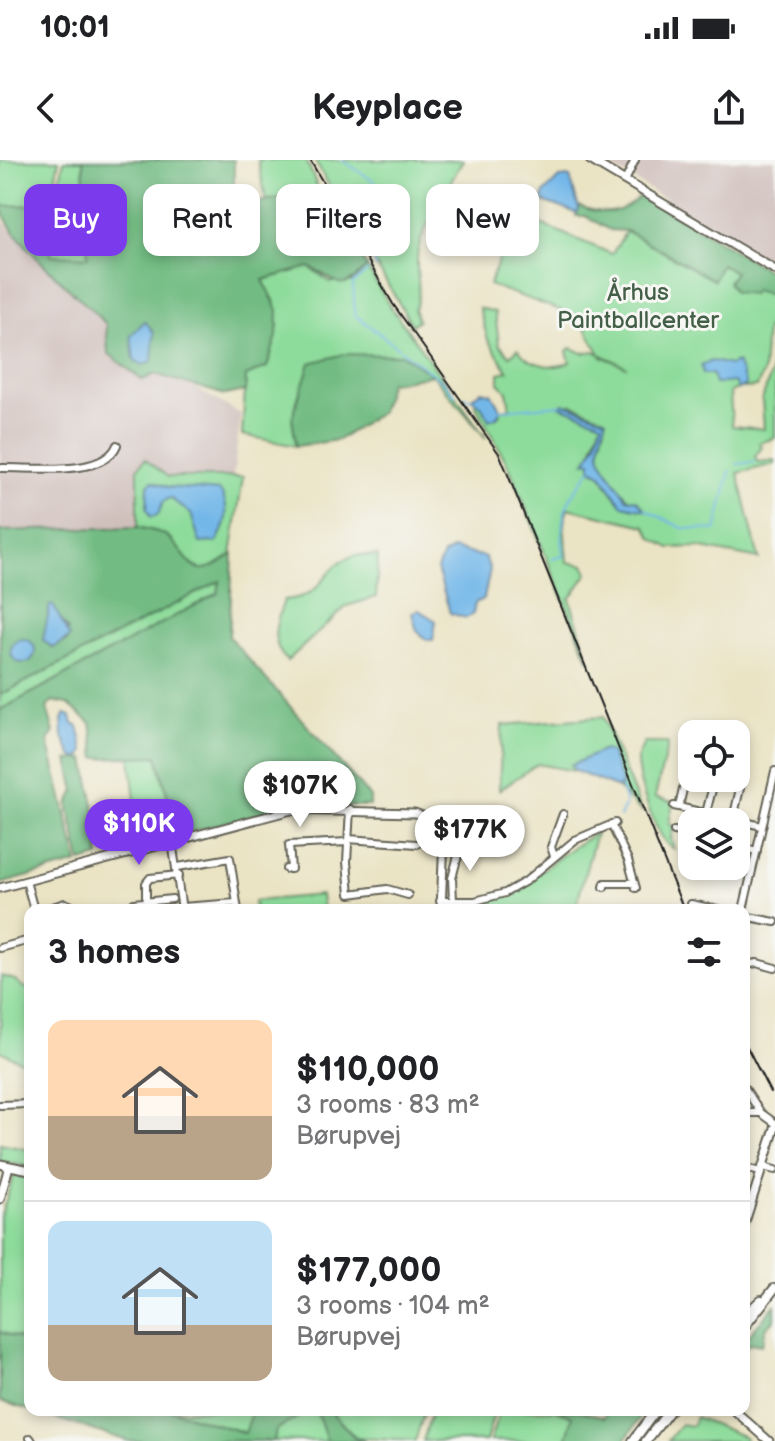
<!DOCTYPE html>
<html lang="en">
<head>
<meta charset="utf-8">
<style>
	:root { --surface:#fff; --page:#f6f6f6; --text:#202124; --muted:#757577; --line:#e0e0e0; --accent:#7c3aed }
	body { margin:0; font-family:"Balsamiq Sans",sans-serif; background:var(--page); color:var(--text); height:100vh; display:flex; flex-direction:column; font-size:30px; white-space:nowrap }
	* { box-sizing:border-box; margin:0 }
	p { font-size:26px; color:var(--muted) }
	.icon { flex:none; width:44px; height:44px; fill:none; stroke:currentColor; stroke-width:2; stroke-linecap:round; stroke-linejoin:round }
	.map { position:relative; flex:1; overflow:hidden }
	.details { position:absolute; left:24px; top:744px; width:726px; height:512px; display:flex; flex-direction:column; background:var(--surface); border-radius:16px; box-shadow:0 4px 12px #0003 }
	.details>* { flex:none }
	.top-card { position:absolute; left:24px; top:24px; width:728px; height:72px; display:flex; gap:16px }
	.fabs { position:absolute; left:678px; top:560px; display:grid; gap:16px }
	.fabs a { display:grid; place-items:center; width:72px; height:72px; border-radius:16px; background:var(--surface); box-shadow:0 4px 12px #0003; font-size:40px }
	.price { position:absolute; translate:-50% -68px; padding:0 18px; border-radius:28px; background:#fff; color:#222; font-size:26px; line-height:52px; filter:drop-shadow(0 2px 4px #0008) }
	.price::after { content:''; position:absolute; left:50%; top:48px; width:24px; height:18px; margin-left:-12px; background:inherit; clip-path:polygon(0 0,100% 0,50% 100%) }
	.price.on { background:var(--accent); color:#fff }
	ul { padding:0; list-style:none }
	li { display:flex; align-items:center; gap:24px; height:200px; padding:0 24px }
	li+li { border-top:2px solid var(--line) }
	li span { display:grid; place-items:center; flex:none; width:224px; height:160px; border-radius:16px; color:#555 }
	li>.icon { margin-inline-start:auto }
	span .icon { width:96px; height:96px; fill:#fffc; stroke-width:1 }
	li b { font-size:34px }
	h2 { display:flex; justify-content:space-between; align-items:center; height:96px; padding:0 24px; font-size:34px }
	.tag { padding:0 28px; border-radius:16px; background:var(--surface); box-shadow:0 4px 12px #0003; font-size:28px; line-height:72px }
	.tag.on { background:var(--accent); color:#fff }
	.status { display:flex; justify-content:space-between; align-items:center; height:56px; padding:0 40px; background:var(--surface); direction:ltr }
	.status svg { height:22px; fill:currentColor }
	header { display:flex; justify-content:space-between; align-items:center; height:104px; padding:0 24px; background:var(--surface); font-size:36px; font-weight:600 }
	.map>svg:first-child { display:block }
</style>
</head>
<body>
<div class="status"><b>10:01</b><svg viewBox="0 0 49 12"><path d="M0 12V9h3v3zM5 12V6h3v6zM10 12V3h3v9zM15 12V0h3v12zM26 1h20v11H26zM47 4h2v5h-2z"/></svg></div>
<header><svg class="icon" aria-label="back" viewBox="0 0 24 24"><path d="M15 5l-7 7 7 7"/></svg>Keyplace<svg class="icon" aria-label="share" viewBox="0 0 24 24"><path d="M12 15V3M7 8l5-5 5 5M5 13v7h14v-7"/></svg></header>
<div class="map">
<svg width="775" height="1281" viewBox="0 0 775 1281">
	<rect width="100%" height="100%" fill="#f6f6f2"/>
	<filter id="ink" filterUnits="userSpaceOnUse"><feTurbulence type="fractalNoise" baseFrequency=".0125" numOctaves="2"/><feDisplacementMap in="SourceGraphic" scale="16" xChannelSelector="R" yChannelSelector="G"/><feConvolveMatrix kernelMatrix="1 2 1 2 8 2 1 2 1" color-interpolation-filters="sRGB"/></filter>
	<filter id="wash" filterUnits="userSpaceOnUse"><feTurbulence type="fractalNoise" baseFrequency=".006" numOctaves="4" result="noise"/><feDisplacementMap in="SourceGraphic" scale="32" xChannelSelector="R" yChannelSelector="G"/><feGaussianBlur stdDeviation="1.8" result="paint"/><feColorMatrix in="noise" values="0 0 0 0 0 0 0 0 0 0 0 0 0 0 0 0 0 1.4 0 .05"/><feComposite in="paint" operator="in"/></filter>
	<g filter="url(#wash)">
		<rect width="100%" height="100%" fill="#eae3c4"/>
		<path fill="#d0c0bc" d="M597 0H775V106L629 17Z
			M0 58 106 164 108 193 141 220 155 214 177 218 241 254 233 317H168L138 308V367L0 371Z"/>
		<path fill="#8edc9b" stroke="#557c5c" stroke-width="2" fill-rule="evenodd" d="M0 0H59L50 45 4 46 0 41Z
			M64 0H83L88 97 51 95 50 70Z
			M258 0H306L319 30 266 41Z
			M314 0H463C448 28 429 56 419 86 412 107 425 131 414 149L418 160 412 165Z
			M517 54 612 94 626 71 713 120 720 104 735 112 728 122 775 136V165L766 169 763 213 757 227 743 228 746 225 734 203 712 213 734 222 738 229 730 232 732 266 764 269 762 240 771 213V182L775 176V278L759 283 762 287 755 297 758 302 775 300V304L738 313 759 399 697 387 670 388 652 378 645 366 568 348 564 362 567 402 584 405 588 413 570 439 589 501 510 309 475 244 478 242 486 253 500 255 501 250 510 249 507 231 499 223V213L508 211 488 180 479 148 495 152 499 184 510 196 518 189C528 204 553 211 570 202L567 191 571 188 583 193 594 191 627 207 601 196 580 157 489 125ZM572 244 606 259C606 269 599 281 600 291 601 313 625 336 641 348 619 350 610 329 600 313L594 311 591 293 602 262 561 245Z
			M309 107 330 122H352L367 107 390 146 486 278 433 215 403 195 309 213C294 239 292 257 296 286L242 275 246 216 267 207 278 165 274 140 263 120Z
			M145 299 168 317H243L231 395C192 425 193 401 168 377 161 371 147 369 138 367V308Z
			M357 395 378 396 376 437 347 446 287 501C268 481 276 464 284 440 329 437 322 402 357 395Z
			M220 420 219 433 0 550V535Z
			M603 557 642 652 618 628 621 627 571 605 575 611 537 604 499 630 502 565Z
			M644 583H668L655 637 673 642 669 664 674 666 671 678 674 689C657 682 637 621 637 601 637 596 642 588 644 583Z
			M157 595 172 656 147 663 150 681 140 683 130 597Z
			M596 673 575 750H448L446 745C527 742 532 708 596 673Z
			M321 735 323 750H255L254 741Z
			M1 816 15 820 24 828 30 827 29 905 0 891Z
			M0 984 30 990V1007L0 1001Z
			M14 1016 30 1017V1182L0 1172V1057Z
			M170 1250H253L246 1273Z
			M310 1250H316L327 1281H274L275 1270Z
			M336 1250H425L415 1281 356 1278 333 1254Z
			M432 1250H495L486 1281H423Z
			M500 1250H557L574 1255 566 1281H490Z
			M696 1257 745 1277V1281H668L681 1264 692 1266Z"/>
		<path fill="#72bc83" stroke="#476c50" stroke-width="2" fill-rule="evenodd" d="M83 0H234V47L319 30 367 107C338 136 339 120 309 107L263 120 278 150 277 176 267 207 246 216 245 231 225 235 155 214 142 220 108 193 106 164C82 138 0 73 0 41L4 46 50 45 51 95 88 97Z
			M642 34 775 115V136L754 130 752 134 734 132 728 122 735 112 721 104 714 120 627 71 610 70 585 56H576L579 46C605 56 622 55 642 34Z
			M344 194 403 195 433 215 389 223 381 252 338 280 296 286 292 258 310 203Z
			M138 367C147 370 162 371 168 377 195 403 191 425 233 394L229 477 370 637V646H287L178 675 157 596 96 598 91 563 68 544 52 541 47 548 54 572 48 581 78 703 0 724V550L218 433 220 421 0 535V371ZM64 464 68 469V480L53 488 43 479 47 466Z
			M85 599 99 670V697L81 702 68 645 75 631 68 600Z
			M775 1145V1159L766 1168 762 1185 750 1183 744 1189V1181Z
			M0 1172 30 1182V1250H170L245 1273 253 1250H310L276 1270 274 1281H128L0 1241Z
			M316 1250H336L333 1254 355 1278 365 1281H327Z
			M557 1250H577L605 1257 607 1250H646L624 1281H566L573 1256Z"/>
		<path fill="#73b7e9" stroke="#486a82" stroke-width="2" d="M570 17 579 49 577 53 542 41 544 33 559 18Z
			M145 161 154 173 152 201 143 205 134 200 131 175Z
			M712 201 730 205 737 202 746 225 738 229 734 222 715 224 712 214H703L701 205Z
			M481 231 491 233 501 250 497 257 489 260 481 245 471 239Z
			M563 243 606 259C605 269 599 282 600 292 601 306 619 324 626 338L637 340 646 350 622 345 600 313 591 309V301L585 302 596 284 602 262 560 246Z
			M152 321 168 327 220 331C231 346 226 368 216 382L200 383 191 354 170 338 163 342 158 355 151 357 147 349 148 325Z
			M454 389 485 397 490 409 484 439 475 443 473 454 466 458 450 453 437 409 443 395Z
			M50 445H53L70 477 53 488 43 480Z
			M419 450 436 461 433 480H427L417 471 412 453Z
			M11 491a12 12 0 1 1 24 0a12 12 0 1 1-24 0Z
			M65 554 71 556 73 564 78 566 84 592 81 598 73 597 63 577 62 559Z
			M604 590 611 592 622 623 618 628 575 611 571 605Z"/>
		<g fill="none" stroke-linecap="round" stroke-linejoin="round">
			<path stroke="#73b7e9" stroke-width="2" d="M342 0 405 42 374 101 376 107
				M368 111 353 123 355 155 442 221 456 236
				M465 237 471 239
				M501 250 561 245
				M737 304 754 302
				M645 349 682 368 716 370 730 311
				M552 399 564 396C558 354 566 342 591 309
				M620 657 626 643 621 627"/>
		</g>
	</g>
	<g filter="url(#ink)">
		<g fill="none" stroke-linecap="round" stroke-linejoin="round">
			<g stroke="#646257" stroke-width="10">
				<path id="minor" d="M626 19 635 0
					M0 308C32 307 103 318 117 285
					M674 646 762 666
					M679 647 690 598
					M350 649 347 702 350 734 387 729 408 735
					M706 653 715 618
					M733 659 744 611
					M611 664 628 700 636 728
					M674 671 692 675
					M348 679 417 684
					M172 681 182 750
					M736 686 757 691
					M554 696 551 687 563 654
					M178 707 230 698 238 750
					M286 709H291L289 685 348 682
					M26 721 34 750
					M604 727 605 723H632
					M440 741H475L505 733 526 721 575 680 615 663
					M453 741 452 718 462 681
					M146 742V723L150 718 179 715
					M134 743 172 739
					M691 744 719 750
					M182 747 236 743
					M43 750 65 743 82 750
					M743 750 775 611
					M744 756 775 762
					M0 788 30 780
					M744 805 757 803 775 808
					M744 927 761 953 775 963
					M0 945 30 944
					M744 953H761
					M763 1007 775 1010
					M744 1008 761 1012
					M30 1278 32 1281"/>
			</g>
			<g stroke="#646257" stroke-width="11">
				<path id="tertiary" d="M590 0 775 110
					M0 728 291 650 415 653 438 662 444 676 441 750
					M0 1004 30 1010
					M0 1039 9 1006
					M744 1065 775 968
					M734 1250 769 1281"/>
			</g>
			<g stroke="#646257" stroke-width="12">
				<path id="secondary" d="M744 1156 761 1140
					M744 1167 774 1129
					M633 1281 656 1250
					M646 1281 670 1250"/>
			</g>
			<use href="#minor" stroke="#fff" stroke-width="6"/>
			<use href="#tertiary" stroke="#fff" stroke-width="7"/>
			<use href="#secondary" stroke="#fff" stroke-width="8"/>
			<path stroke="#1c1c1c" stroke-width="2" d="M310 0 393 144 500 295 684 750
				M744 881 770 932"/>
		</g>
	</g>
	<g text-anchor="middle" stroke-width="6" stroke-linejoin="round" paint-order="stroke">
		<g font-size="24" fill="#445f48" stroke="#f6f6f2">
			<text x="638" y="140">Århus<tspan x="638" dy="28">Paintballcenter</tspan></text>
		</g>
	</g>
</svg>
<div class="fabs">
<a><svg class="icon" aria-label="locate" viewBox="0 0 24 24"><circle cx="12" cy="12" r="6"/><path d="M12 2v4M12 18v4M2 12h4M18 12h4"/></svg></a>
<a><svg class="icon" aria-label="layers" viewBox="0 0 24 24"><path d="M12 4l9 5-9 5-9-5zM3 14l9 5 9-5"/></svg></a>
</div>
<b class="price" style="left:300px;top:669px">$107K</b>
<b class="price on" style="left:139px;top:707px">$110K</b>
<b class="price" style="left:470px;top:713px">$177K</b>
<div class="top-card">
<a class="tag on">Buy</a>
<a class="tag">Rent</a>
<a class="tag">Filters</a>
<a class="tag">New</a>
</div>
<section class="details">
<h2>3 homes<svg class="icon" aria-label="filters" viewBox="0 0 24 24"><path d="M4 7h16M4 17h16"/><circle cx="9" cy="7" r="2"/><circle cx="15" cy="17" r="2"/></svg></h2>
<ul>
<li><span style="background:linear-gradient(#ffd9b3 60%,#b9a48a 0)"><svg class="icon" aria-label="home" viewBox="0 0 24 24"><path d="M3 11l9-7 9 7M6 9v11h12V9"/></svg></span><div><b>$110,000</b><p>3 rooms · 83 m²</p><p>Børupvej</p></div></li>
<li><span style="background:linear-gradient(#bfe0f5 65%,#b9a48a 0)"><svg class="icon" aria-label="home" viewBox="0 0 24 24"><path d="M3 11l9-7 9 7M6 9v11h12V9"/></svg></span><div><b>$177,000</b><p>3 rooms · 104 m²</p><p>Børupvej</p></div></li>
</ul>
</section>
</div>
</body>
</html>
